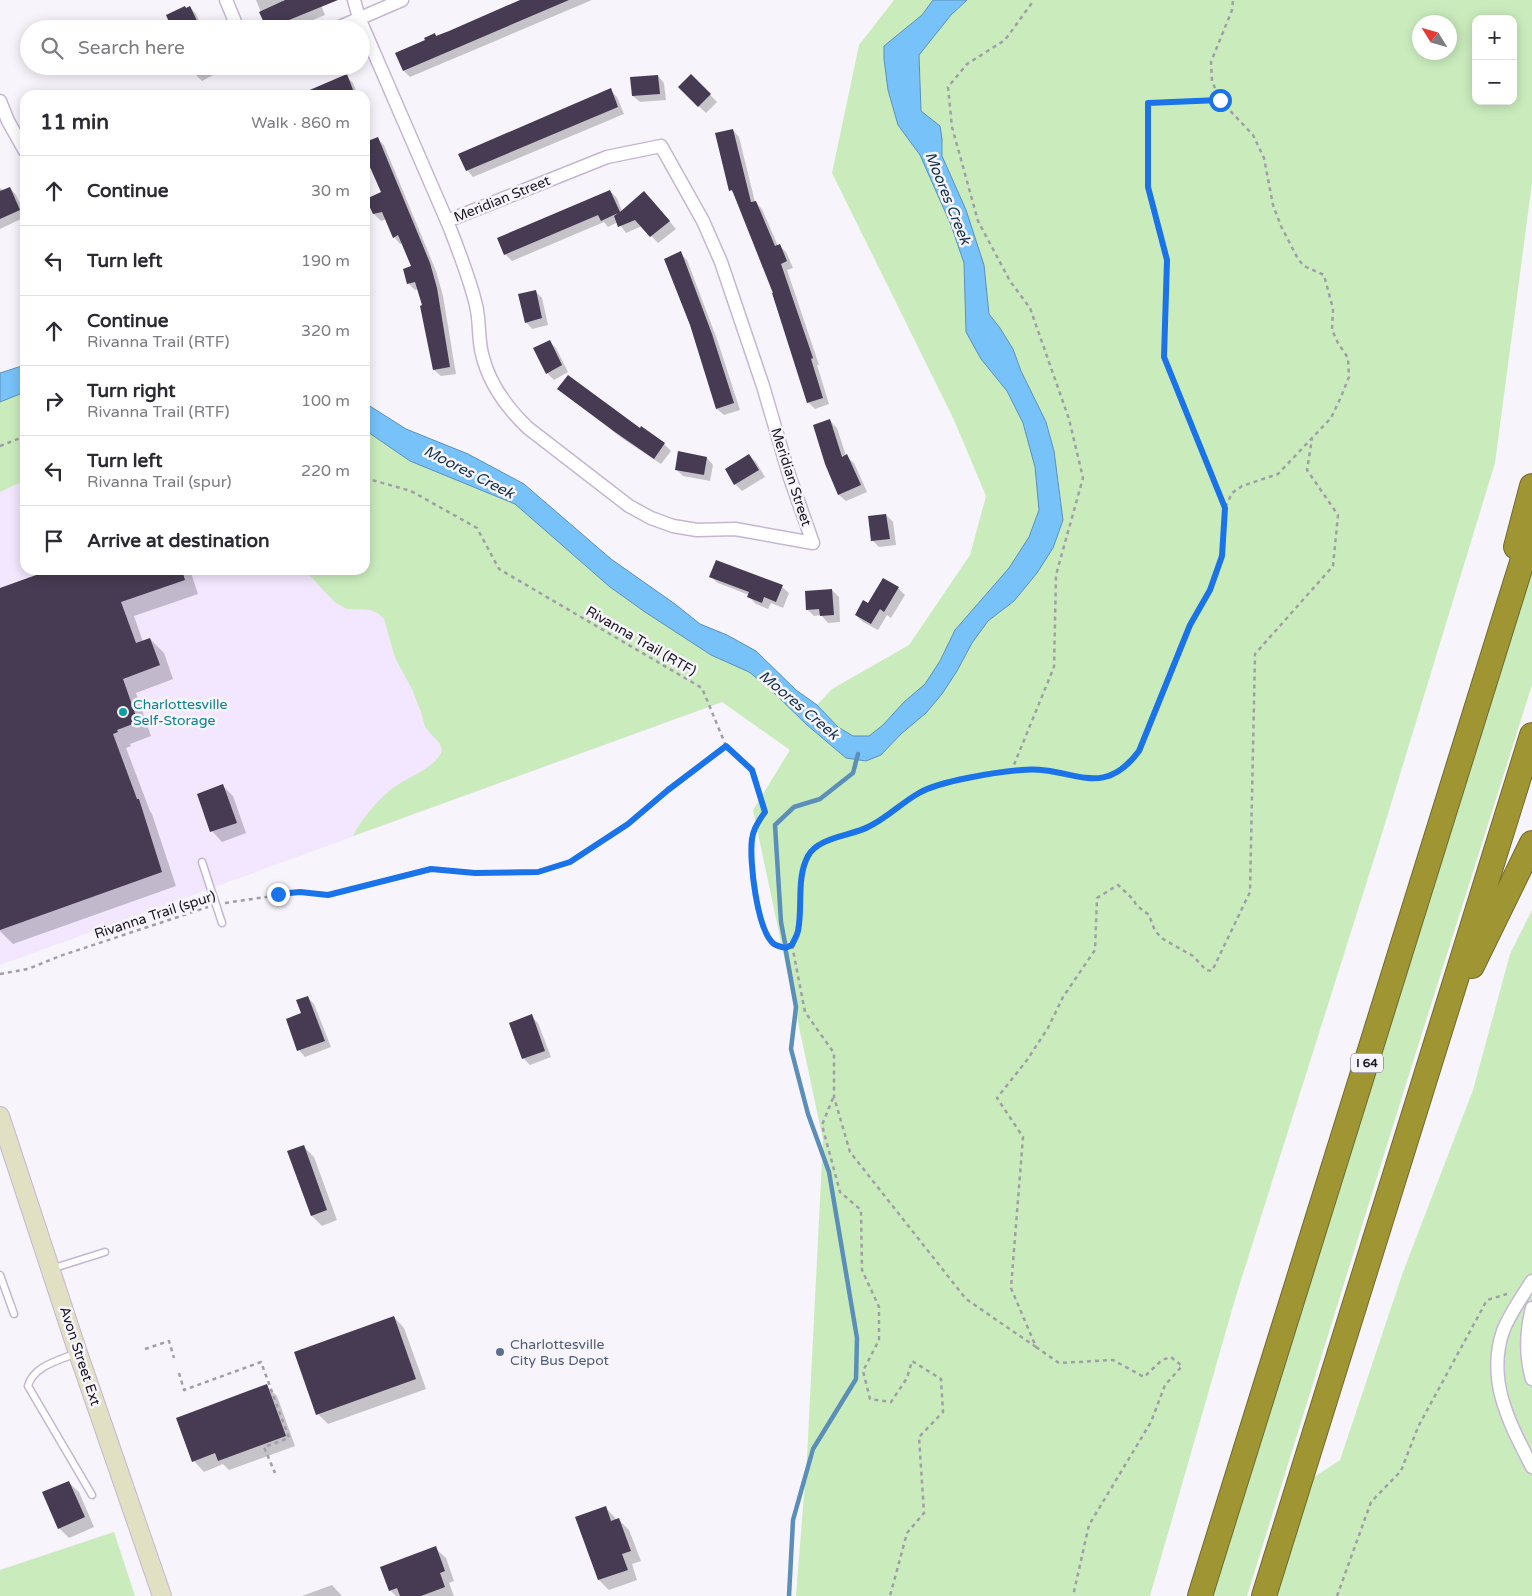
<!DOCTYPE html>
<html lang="en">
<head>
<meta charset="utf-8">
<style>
	body { margin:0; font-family:"Varela Round",sans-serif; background:#f2f2f3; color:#2b2b33 }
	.controls { position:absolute; right:15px; top:15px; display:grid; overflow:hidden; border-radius:10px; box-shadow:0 2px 12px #0003 }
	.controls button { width:45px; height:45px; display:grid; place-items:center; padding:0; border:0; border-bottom:1px solid #e1e1e2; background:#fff; color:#2b2b33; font:25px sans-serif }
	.compass { position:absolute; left:1412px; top:15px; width:45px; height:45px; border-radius:50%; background:#fff; box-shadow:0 2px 12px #0003; rotate:307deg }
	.stop { position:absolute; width:15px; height:15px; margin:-11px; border:4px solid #1a73e8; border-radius:50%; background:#fff }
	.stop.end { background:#1a73e8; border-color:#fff; box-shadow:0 1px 5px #0008 }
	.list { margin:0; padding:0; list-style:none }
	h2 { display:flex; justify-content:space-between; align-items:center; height:65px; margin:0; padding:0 20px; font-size:21px }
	h2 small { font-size:16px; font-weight:400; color:#7c7c81 }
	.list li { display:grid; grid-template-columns:32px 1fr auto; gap:15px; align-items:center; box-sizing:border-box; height:70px; padding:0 20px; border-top:1px solid #e1e1e2 }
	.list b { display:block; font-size:19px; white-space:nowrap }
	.list p { margin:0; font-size:16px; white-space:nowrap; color:#7c7c81 }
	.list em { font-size:16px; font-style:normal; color:#7c7c81 }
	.icon { flex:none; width:28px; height:28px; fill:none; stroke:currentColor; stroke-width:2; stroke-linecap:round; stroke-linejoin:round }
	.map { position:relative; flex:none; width:1532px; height:1596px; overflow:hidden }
	.search { position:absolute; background:#fff; box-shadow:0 2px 12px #0003; left:20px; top:20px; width:350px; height:55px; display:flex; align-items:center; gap:12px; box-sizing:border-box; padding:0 18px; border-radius:28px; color:#7c7c81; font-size:19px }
	.panel { position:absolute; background:#fff; box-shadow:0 2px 12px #0003; left:20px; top:90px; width:350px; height:485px; border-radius:15px }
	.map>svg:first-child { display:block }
</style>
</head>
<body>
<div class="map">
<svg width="1532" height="1596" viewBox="0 0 1532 1596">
	<rect width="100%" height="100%" fill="#f7f4fb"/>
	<polygon fill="#f2e7fe" points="25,422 25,570 365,570 723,702 0,965 0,434"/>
	<g fill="#caecbd" fill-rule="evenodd">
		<polygon points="894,0 933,0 922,15 884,46 884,59 888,90 898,125 920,155 951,225 964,263 966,332 981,359 1007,391 1023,423 1035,467 1039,510 1029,537 1009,568 955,630 940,661 925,684 904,702 883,725 869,736 853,736 838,727 817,705 832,689 909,645 970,555 986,496 954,420 832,173 859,45"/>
		<path d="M967,0H1532V183L1495,463L1380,840L1236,1296L1150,1596H796L807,1457L823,1140L753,810L790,750L722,702L353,836C361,820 378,799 393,788C409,776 434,769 442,751L440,744L425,727L421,712L412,689L395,658L384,619L379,614L371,610L347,609L336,603L323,590L305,570H365V430L410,461L515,504L610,587L645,612L711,655L749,672L768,687L807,725L846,758L881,756L901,734L926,713L942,694L957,671L972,643L988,621L1014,601L1037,573L1053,548L1063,520L1054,451L1046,422L1021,371L1013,349L1000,328L989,314L984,265L966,210L942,156V139L921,111L918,55L951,15ZM1476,19H1513V101H1476ZM1420,22H1450V52H1420Z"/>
		<polygon points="25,392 25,480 0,492 0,402"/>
		<polygon points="1532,556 1532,685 1406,1084 1247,1596 1207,1596"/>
		<polygon points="1532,910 1532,1596 1264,1596 1296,1489 1340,1460 1403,1272 1473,1090 1510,954"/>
		<polygon points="114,1532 135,1596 0,1596 0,1570"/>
	</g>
	<g fill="#77c2f9" stroke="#5c8fb8">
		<polygon points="933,0 967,0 951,15 919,55 921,111 940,126 942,139 942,156 966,210 984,265 989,314 1000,328 1013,349 1021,371 1046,422 1054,451 1063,520 1053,548 1037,573 1014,601 988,621 972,643 957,671 942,694 926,713 901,734 881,755 866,761 846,758 807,725 768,687 749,672 711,655 645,612 610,587 515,504 410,461 365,430 365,403 406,429 468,454 524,484 611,559 675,604 700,624 727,635 756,651 796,690 817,705 838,727 853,736 869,736 883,725 904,702 925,684 940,661 955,630 1009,568 1029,537 1039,510 1035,467 1023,423 1007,391 981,359 966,332 964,263 951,225 920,155 898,125 888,90 884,59 884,46 922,15"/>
		<polygon points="25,365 25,392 0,402 0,373"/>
	</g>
	<g fill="#0003">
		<polygon points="256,0 283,0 284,3 292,0 319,0 325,15 291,29 268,29"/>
		<polygon points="524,0 592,0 410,77 404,71 427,41 435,35 437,37"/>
		<polygon points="190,7 196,14 203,29 174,29 186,9"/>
		<polygon points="191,66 221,66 222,69 218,71 219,72 202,81 195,74"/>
		<polygon points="691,75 717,102 706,113 679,87"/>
		<polygon points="346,76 353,83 358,95 299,95"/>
		<polygon points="658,76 664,83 666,100 640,102 633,96"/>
		<polygon points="610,90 617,97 624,114 473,177 467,170"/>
		<polygon points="733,130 739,137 755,202 762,209 778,246 780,246 786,252 793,268 787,270 819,365 817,365 829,404 815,409 808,402 773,294 735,195 731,190"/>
		<polygon points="378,139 384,145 436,271 443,296 456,374 441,376 434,370 424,306 419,289 415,290 408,283 412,267 402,243 400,244 394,237 386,219 381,221 374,214 382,193 365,153 365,144"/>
		<polygon points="0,188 4,191 10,188 16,195 25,214 25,217 0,229"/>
		<polygon points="610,191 617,198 622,211 651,199 676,229 658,243 642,226 626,233 618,222 608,227 604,222 512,261 505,254"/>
		<polygon points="680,253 687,260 718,342 740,410 724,415 717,409 691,325"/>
		<polygon points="535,291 542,298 548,325 532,329 526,322"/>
		<polygon points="549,341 556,348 568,372 554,380 547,373"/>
		<polygon points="558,389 640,430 664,444 671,451 661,464 623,439"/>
		<polygon points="830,421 837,428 846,456 854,463 867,492 846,501 839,495 826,464"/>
		<polygon points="749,455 756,462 765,477 742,491 735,484"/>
		<polygon points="707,458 713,465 710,481 683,476 676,469"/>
		<polygon points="886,515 893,522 896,545 879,547 872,540"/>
		<polygon points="717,562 782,587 789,593 783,608 771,603 768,609 756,604 749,597 749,595 718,583 711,577"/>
		<polygon points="53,570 190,570 198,594 134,616 143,642 150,639 164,653 173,679 136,693 151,736 130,744 131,746 126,748 150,811 152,814 176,886 13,944 0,931 0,590"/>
		<polygon points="898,588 905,595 891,618 887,615 878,630 863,622 856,615 869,604"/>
		<polygon points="832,590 839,597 840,622 828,623 821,615 814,616 807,609"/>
		<polygon points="223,786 233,796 246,833 222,842 212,831"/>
		<polygon points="308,998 314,1004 331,1047 305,1057 299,1050"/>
		<polygon points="531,1016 538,1023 551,1057 530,1065 523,1058"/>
		<polygon points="303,1146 314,1157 337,1220 322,1226 312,1216"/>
		<polygon points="394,1317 404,1328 426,1389 328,1424 318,1414"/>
		<polygon points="266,1386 277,1396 295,1446 229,1470 223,1464 204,1472 194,1461"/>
		<polygon points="68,1482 79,1492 94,1527 69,1538 59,1528"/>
		<polygon points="606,1508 617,1520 619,1520 629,1530 641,1561 632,1564 637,1580 609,1590 599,1580"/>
		<polygon points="435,1548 446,1558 454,1581 449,1583 454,1596 396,1596 390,1590"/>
		<polygon points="332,1585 342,1596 302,1596"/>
	</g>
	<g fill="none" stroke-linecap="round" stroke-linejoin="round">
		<g stroke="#5c8fb8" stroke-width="4.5">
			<polyline points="785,943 781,922 775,825 794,807 820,799 853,773 858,754"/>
			<polyline points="786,952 796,1007 791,1049 808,1114 829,1172 857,1338 856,1379 813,1449 793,1520 789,1596"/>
		</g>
	</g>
	<g fill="#473a53">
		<polygon points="285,0 338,0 267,29 259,12"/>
		<polygon points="520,0 569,0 403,71 395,53 425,40 424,38 435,33 436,36 449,31"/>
		<polygon points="185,6 186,8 190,6 198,23 194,25 196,29 172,29 166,15"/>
		<polygon points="347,74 355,95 298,95"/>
		<polygon points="691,74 711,94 698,107 678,87"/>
		<polygon points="658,75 660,94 632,96 630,77"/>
		<polygon points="611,88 618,107 466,171 458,154"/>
		<polygon points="733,129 751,202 756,201 775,246 780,244 787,261 781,264 813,358 811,359 823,398 807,403 772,293 773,293 732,190 729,191 715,133"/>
		<polygon points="378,137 430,263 437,288 450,367 433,370 420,306 422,305 415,282 407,284 403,269 411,266 398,235 393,238 382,212 373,214 366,199 381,192 365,156 365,142"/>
		<polygon points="10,187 20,210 0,219 0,191"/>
		<polygon points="610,190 620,212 644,191 670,221 650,237 635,220 618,227 614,216 618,213 601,221 598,215 504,255 497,238"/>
		<polygon points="681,251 712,334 734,403 716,409 690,325 664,259"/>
		<polygon points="536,290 542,318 525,323 518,294"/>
		<polygon points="550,340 562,365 546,374 533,348"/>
		<polygon points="568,375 640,428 641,426 665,443 654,459 615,432 557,389"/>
		<polygon points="830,419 842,457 847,454 861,485 838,495 825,464 813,425"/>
		<polygon points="678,451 707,457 704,475 675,470"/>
		<polygon points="749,454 759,470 734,485 725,469"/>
		<polygon points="886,514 890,539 871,541 868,516"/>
		<polygon points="716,560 783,585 776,602 764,597 762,603 747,597 749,592 709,577"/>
		<polygon points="50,570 182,570 185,580 121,602 136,643 150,638 160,665 123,679 138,722 117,730 118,732 113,734 137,799 139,799 162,872 0,930 0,588"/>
		<polygon points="883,578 899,587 884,612 880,609 871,624 855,615 863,600 868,603"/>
		<polygon points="832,589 834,615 820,616 819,609 806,610 805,591"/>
		<polygon points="223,784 237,823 210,832 197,794"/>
		<polygon points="308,996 325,1041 297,1051 286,1019 301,1013 296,1000"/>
		<polygon points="532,1014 545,1051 522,1059 509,1023"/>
		<polygon points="304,1145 327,1210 311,1216 287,1151"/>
		<polygon points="394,1316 416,1379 316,1415 294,1352"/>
		<polygon points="267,1384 286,1436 218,1461 215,1453 192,1462 176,1418"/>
		<polygon points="69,1481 85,1517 58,1529 42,1492"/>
		<polygon points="606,1506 611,1521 619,1518 631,1551 622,1554 628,1570 598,1580 575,1517"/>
		<polygon points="436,1546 445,1571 440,1573 445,1587 421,1596 400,1596 397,1588 389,1591 380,1567"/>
	</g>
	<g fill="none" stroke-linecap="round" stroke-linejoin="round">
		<defs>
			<g id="lane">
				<polyline points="202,862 222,923"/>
				<polyline points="51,1269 105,1252"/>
				<polyline points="0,1275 14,1314"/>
				<path d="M77,1353C60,1360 33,1366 28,1386L92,1495"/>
			</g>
			<g id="street">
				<polyline points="226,0 238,29"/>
				<polyline points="354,0 359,18 447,221"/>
				<polyline points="335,29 402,0"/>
				<polyline points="0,101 8,121 25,151"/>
				<path d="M661,146L703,221L721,262L763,386L790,478L813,543L735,529L697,530L673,526L651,518L629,506L528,428C506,407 489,384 482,354C478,339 480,321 476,305C469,276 458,249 447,221L607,157Z"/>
				<path d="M1532,1281C1522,1297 1510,1313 1503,1331C1486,1381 1510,1424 1532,1467"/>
				<path d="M1532,1308C1526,1332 1525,1355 1532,1379"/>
			</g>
			<polyline id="secondary" points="0,1116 78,1353 162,1596"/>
			<g id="highway">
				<polyline points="1516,547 1532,486"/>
				<polyline points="1472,966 1532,843"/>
				<polyline points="1200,1596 1532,530"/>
				<polyline points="1264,1596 1532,735"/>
			</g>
		</defs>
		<use href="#lane" stroke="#c5b6d4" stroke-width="9"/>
		<use href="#street" stroke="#c5b6d4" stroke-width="15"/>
		<use href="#secondary" stroke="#c5b6d4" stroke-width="20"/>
		<use href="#highway" stroke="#716a2d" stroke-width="26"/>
		<g stroke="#a29ea7" stroke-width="2.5" stroke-dasharray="4 4" stroke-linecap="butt">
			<polyline points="1220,100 1148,103 1148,187 1167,260 1164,357 1225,508"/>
			<polyline points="0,446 25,436"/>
			<path d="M365,478L411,491L477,528L499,569L702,688L726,746L752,770L765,812C759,820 753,829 751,839C749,860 757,931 774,944C777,946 782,947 785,948L792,945L798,932L803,870L809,854L826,841L868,827L920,792L953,781L1023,770H1052L1093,780L1111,777L1129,765L1139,751L1190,625L1210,590L1221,556L1225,508L1232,493L1242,486L1278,474L1331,418L1340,399L1349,377L1348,358L1338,343L1332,330L1333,309L1324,275L1304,266L1298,259L1281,226L1273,205L1264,158L1253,135L1220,100L1212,81L1211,62L1232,10L1233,0"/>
			<polyline points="1011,772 1054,667 1056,575 1083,478 1069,419 1030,308 1010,281 978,221 952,127 948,87 967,64 1005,40 1034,0"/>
			<polyline points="225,903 300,892 328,895 431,869 475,873 538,872 570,862 628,824 668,790 725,747"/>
			<polyline points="792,945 805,1012 834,1053 834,1097 850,1152 966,1299 1036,1347 1011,1288 1023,1137 997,1098 1027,1060 1048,1028 1063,997 1095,950 1097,898 1118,885 1134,900 1136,905 1149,915 1155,931 1163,939 1193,956 1206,970 1212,971 1250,892 1255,654 1333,566 1338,515 1307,470 1312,439"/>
			<polyline points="0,974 28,969 60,956 208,907"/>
			<polyline points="833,1098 822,1125 840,1192 861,1210 862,1270 879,1307 879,1340 863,1371 870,1399 891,1402 907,1378 912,1361 941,1379 943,1412 919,1437 924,1513 907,1533 890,1596"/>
			<polyline points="1036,1347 1059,1363 1113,1360 1144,1377 1162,1360 1171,1357 1182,1366 1165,1385 1151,1422 1089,1525 1073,1596"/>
			<polyline points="145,1349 169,1341 174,1358"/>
			<polyline points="179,1373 184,1390 261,1362 289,1438 264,1447 275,1473"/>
			<polyline points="1337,1596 1371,1502 1401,1471 1418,1427 1487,1300 1507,1294"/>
		</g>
		<use href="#lane" stroke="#fff" stroke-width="6"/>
		<use href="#street" stroke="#fff" stroke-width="12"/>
		<use href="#secondary" stroke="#e2e0c2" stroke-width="18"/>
		<use href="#highway" stroke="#9f9633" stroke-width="24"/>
	</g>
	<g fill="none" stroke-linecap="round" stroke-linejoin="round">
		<path stroke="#1a73e8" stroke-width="6" d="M278,894L300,892L328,895L431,869L475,873L538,872L570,862L628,824L668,790L726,746L752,770L765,812C759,820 753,829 752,839C749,860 757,931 774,944C777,946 782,947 785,948L792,945C794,940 797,936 798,931C803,907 796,878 808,856C818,837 851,836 868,827C886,819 901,803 919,793C939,781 997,772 1022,770C1072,765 1101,802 1139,751L1190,625L1210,590L1222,556L1225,508L1164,357L1167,260L1148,187V103L1220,100"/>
	</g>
	<circle fill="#0f9aa8" stroke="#f7f4fb" stroke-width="2" cx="123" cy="712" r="5"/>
	<circle fill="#5c6f8a" stroke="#f7f4fb" stroke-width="2" cx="500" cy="1352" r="5"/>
	<g text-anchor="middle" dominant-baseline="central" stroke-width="5" stroke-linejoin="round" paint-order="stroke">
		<rect fill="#f7f4fb" stroke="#5e5963" stroke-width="1" x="1351" y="1053.5" width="32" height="19" rx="4"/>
		<g font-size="12" font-weight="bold" fill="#1c1722">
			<text x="1367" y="1063">I 64</text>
		</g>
		<g font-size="14" fill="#1c1722" stroke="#f7f4fb">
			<text transform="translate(502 199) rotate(-22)">Meridian Street</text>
			<text transform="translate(791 477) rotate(72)">Meridian Street</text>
			<text transform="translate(641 641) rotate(30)">Rivanna Trail (RTF)</text>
			<text transform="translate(155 915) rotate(-18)">Rivanna Trail (spur)</text>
			<text transform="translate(80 1356) rotate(72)">Avon Street Ext</text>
		</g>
		<g font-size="14" fill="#0d838f" stroke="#f7f4fb" text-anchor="start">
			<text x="133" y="704">Charlottesville<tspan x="133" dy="16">Self-Storage</tspan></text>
		</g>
		<g font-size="14" fill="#4e5e75" stroke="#f7f4fb" text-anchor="start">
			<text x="510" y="1344">Charlottesville<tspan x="510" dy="16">City Bus Depot</tspan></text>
		</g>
		<g font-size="15" font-style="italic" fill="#133349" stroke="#f7f4fb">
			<text transform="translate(948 198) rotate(68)">Moores Creek</text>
			<text transform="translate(469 472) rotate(27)">Moores Creek</text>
			<text transform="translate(799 705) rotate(40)">Moores Creek</text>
		</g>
	</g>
</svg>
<div class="controls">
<button>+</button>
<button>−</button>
</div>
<svg class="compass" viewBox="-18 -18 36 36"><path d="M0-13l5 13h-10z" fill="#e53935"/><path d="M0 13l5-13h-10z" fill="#7c7c81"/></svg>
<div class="stop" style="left:1220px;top:100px"></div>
<div class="stop end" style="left:278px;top:894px"></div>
<div class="search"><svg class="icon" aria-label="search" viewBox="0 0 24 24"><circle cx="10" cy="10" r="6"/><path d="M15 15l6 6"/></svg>Search here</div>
<section class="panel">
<h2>11 min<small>Walk · 860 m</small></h2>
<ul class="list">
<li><svg class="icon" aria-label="ahead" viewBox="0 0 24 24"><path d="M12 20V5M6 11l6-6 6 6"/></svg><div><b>Continue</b></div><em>30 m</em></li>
<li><svg class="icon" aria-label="left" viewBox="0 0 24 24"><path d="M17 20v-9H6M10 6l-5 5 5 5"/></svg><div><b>Turn left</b></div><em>190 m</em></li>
<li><svg class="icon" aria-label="ahead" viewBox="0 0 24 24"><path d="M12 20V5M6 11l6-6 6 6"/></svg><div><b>Continue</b><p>Rivanna Trail (RTF)</p></div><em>320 m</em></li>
<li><svg class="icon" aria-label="right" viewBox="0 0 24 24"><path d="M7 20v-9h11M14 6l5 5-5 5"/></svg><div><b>Turn right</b><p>Rivanna Trail (RTF)</p></div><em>100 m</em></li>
<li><svg class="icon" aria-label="left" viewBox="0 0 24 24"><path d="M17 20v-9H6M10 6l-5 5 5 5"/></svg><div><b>Turn left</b><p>Rivanna Trail (spur)</p></div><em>220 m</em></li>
<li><svg class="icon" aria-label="arrive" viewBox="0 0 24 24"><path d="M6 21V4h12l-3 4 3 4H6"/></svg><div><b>Arrive at destination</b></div></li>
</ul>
</section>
</div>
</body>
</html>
